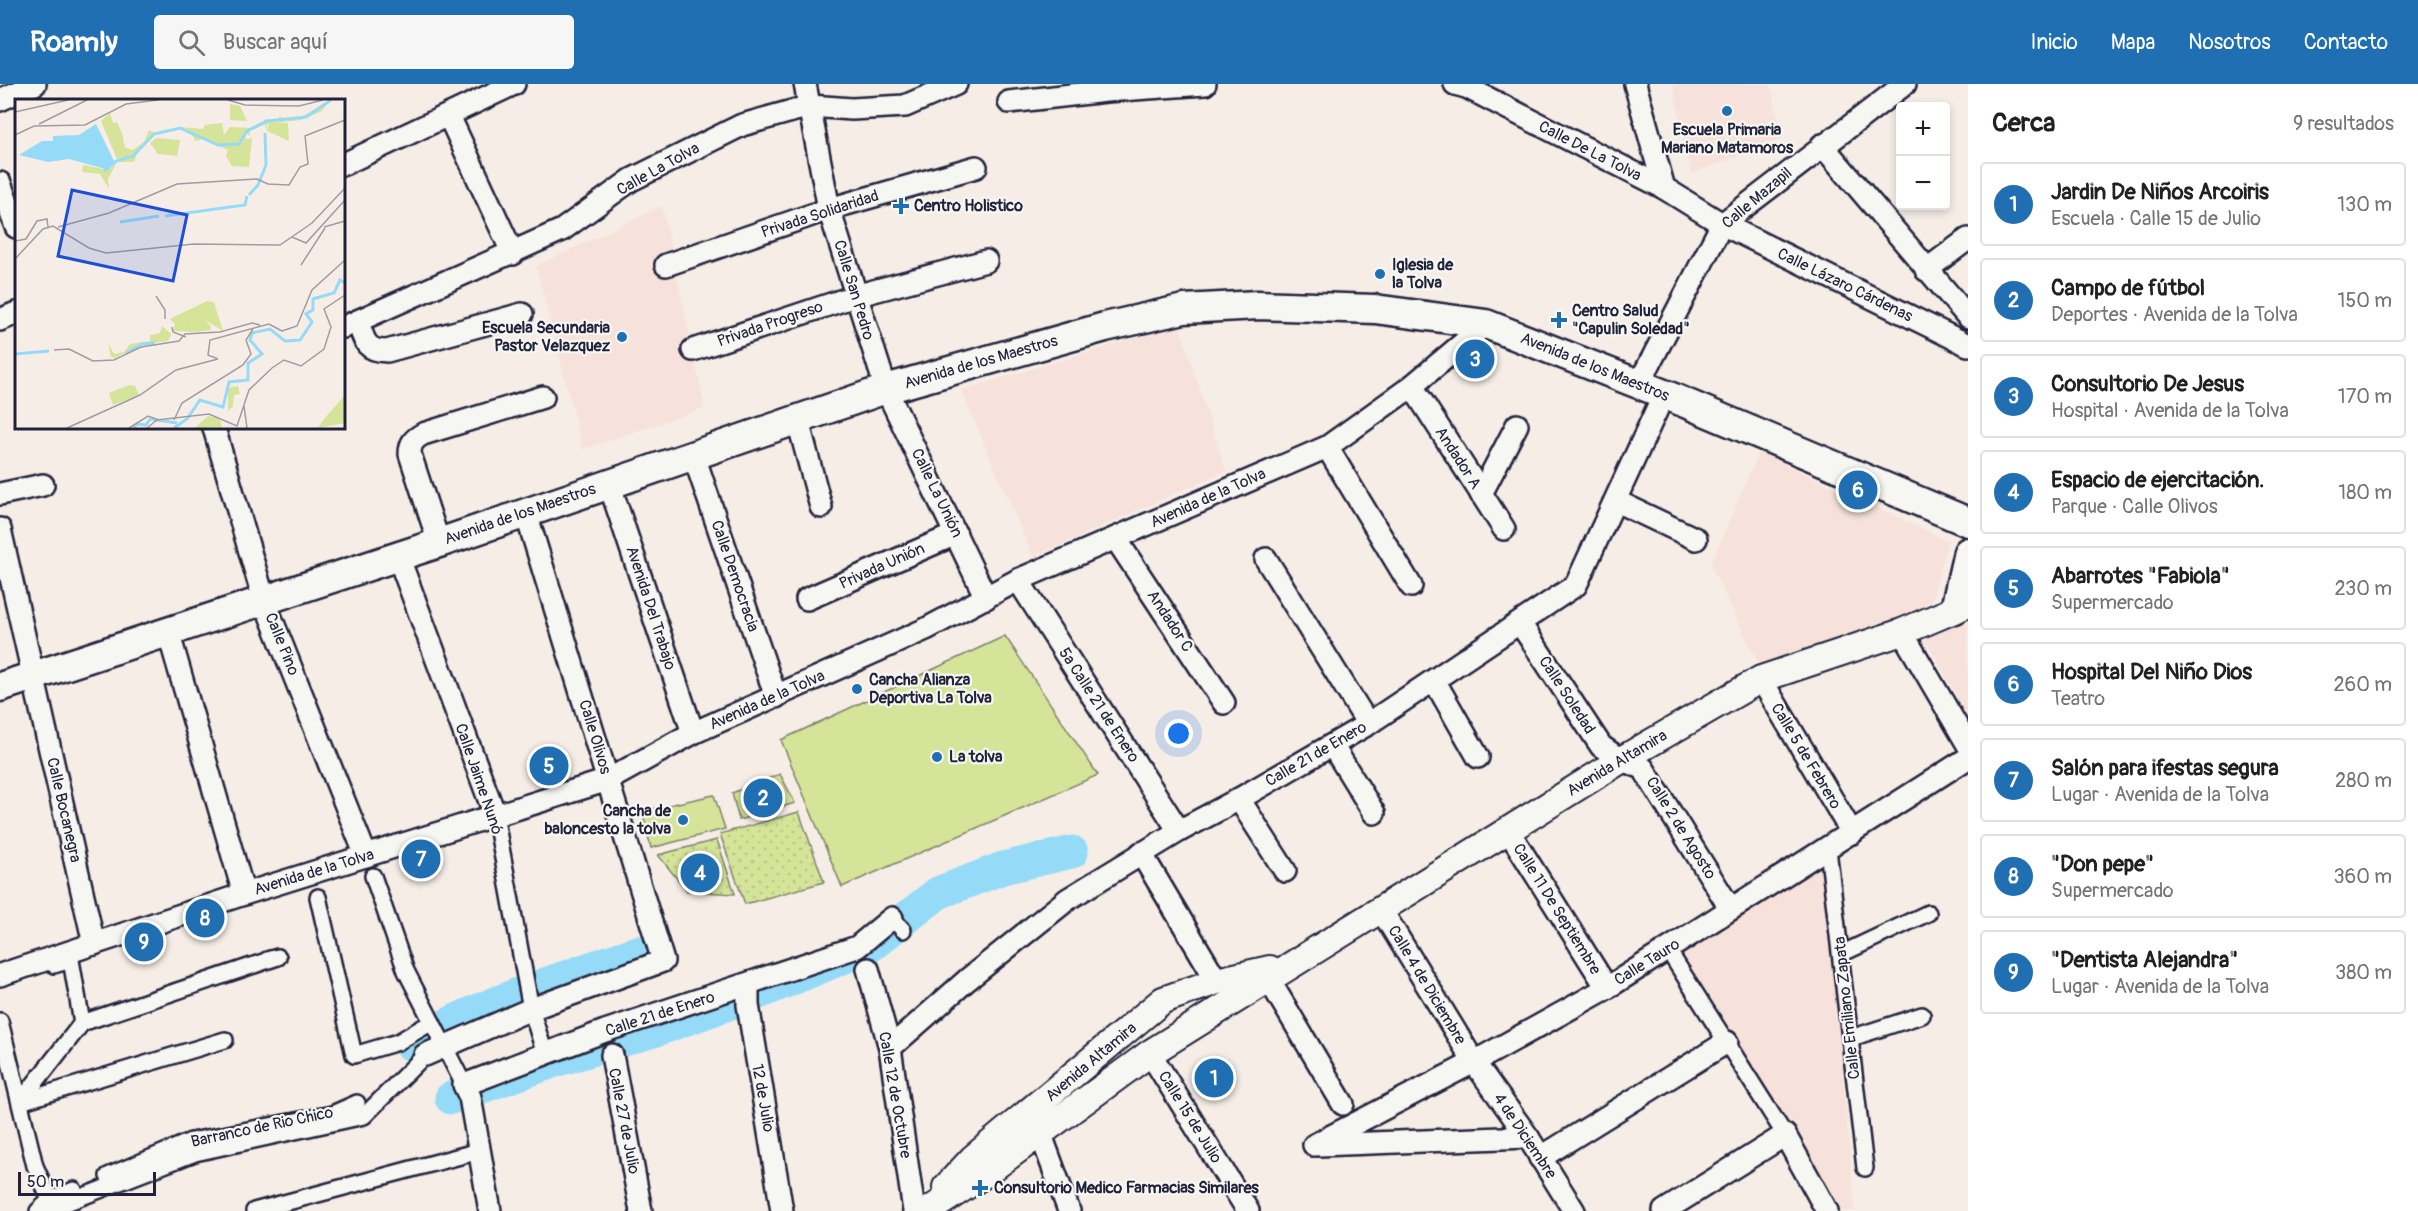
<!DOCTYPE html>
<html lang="es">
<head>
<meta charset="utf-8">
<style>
	body { margin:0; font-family:Pangolin,sans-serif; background:#f6f6f6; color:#202124 }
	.controls { position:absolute; right:18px; top:18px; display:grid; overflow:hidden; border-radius:6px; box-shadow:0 3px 9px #0003 }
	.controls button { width:54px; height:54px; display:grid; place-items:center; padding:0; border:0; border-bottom:2px solid #e0e0e0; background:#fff; color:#202124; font:30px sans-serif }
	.scale { position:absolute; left:18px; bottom:15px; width:138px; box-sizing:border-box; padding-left:6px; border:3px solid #22223b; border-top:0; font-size:16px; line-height:21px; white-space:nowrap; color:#22223b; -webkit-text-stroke:4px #f6f6f2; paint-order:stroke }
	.you { position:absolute; left:1179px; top:650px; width:21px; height:21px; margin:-15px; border:4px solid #fff; border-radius:50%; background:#1a73e8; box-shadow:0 0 0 9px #1a73e833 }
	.badge { display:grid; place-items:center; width:39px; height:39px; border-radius:50%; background:#1f6fb2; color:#fff; font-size:20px; font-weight:700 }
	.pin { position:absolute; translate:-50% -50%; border:3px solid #fff; box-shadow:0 2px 6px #0006 }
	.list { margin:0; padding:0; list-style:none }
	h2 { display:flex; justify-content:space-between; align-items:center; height:78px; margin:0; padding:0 24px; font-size:26px }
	h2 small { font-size:20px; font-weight:400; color:#757577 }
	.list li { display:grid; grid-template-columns:39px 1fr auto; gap:18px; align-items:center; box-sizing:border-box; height:84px; margin:0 12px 12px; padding:0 12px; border:2px solid #e0e0e0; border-radius:6px }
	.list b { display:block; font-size:22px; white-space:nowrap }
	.list p { margin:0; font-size:20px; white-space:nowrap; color:#757577 }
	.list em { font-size:20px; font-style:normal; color:#757577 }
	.icon { flex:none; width:33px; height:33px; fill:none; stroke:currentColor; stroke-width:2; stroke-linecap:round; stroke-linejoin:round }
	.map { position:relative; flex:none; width:1968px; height:1127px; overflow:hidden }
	header { display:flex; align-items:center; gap:36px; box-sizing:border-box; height:84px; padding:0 30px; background:#1f6fb2; color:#fff }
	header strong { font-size:28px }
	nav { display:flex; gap:33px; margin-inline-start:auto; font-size:21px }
	.search { width:420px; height:54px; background:#f6f6f6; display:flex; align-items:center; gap:15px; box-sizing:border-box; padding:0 21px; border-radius:6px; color:#757577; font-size:22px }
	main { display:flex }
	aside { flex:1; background:#fff }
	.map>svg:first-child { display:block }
</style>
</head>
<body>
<header>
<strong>Roamly</strong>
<div class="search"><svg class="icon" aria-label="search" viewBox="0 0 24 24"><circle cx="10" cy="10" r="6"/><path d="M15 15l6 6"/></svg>Buscar aquí</div>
<nav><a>Inicio</a><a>Mapa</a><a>Nosotros</a><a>Contacto</a></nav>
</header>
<main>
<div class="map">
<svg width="1968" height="1127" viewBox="0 0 1968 1127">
	<defs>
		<pattern id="park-dots" width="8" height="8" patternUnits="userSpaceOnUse" patternTransform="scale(1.5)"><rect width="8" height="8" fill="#d5e498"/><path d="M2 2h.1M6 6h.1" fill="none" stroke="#b7c384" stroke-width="1.8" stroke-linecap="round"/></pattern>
	</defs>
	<rect width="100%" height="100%" fill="#f6ede7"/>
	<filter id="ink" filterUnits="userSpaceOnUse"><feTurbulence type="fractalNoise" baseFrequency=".0167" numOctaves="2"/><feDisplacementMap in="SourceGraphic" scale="12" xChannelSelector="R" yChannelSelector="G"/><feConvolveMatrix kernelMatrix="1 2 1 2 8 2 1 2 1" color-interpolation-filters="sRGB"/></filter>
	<g filter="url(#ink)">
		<g fill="#f6e2da">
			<polygon points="1673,0 1770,0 1783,55 1691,90"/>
			<polygon points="662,122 705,324 583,365 536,182"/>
			<polygon points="1179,241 1226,387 1033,473 961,306"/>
			<polygon points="1759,368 1948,457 1932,516 1896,540 1759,580 1710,481"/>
			<polygon points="1968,535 1968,634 1923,551"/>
			<polygon points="1824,774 1855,1127 1840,1127 1678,867"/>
		</g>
		<g fill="#d5e498" stroke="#7c836a" stroke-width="1.5">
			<polygon points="1005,552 1098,691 842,803 781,656"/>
			<polygon points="780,690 795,719 739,736 732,709"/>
			<polygon points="714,711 725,745 651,764 642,727"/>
		</g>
		<g fill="url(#park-dots)" stroke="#7c836a" stroke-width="1.5">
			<polygon points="799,728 824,798 745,820 720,750"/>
			<polygon points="717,756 735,810 687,807 658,771"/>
		</g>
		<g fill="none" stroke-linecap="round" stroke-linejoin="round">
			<g stroke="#95dbf7" stroke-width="33">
				<path d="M410,960C481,919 560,895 637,868"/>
				<polyline points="451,1014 558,976 657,946 761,908 869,863 938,809 1003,784 1072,768"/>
			</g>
			<defs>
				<g id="pedestrian">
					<polyline points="495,731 531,925 545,970"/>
					<polyline points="1828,765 1865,1084"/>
					<polyline points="373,792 406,887 464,1001"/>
					<polyline points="318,813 354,971 398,958 432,938"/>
					<polyline points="892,834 903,846"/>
					<polyline points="1668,866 1785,1051"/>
					<polyline points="1841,870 1928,829"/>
					<polyline points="0,937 35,1082 50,1116"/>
					<polyline points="82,939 278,873 267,876"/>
					<polyline points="1851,954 1922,931"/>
					<polyline points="20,1018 225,956"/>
					<polyline points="20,1018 82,939 71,876 54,881"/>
					<polyline points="108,1092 191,1057 332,1030 357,1019"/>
					<polyline points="38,1127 50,1116 74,1106"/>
					<polyline points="55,1127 66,1119 195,1069 364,1032 425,971"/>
					<polyline points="254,1127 479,1067"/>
				</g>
				<g id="minor">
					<polyline points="805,0 829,125 886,305 986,514"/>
					<polyline points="1455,0 1466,3 1664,104 1722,140 1968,261"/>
					<polyline points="1635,0 1664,104"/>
					<polyline points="0,16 35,0"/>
					<polyline points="1009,18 1106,7 1205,0"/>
					<polyline points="449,32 513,170"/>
					<polyline points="1822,61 1968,233"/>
					<polyline points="344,80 514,0"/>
					<polyline points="0,99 16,143"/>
					<polyline points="666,181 829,125 976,83"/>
					<polyline points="1926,186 1968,155"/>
					<polyline points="0,236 16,229"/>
					<path d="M358,237C364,256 365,267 387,267L522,230"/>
					<polyline points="344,243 562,146 631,96 742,41 810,22 852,25 905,22 956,0"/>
					<polyline points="693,266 855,212 986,177"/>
					<polyline points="1639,300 1722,140 1905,0"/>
					<polyline points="1412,302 1504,445"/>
					<polyline points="798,337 821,423"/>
					<polyline points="214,344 264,516 366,772"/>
					<polyline points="1327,363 1411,502"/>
					<polyline points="694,372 776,613"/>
					<polyline points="609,399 693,649"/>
					<polyline points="0,410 43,401"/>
					<polyline points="1481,410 1517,341"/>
					<polyline points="1616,417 1696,455"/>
					<polyline points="0,445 94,860"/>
					<polyline points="1116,455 1224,619"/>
					<path d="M439,459L410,370C410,359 414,355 423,350L543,313"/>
					<polyline points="398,472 495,731"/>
					<polyline points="1266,475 1368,640"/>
					<polyline points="1018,496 1179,747"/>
					<polyline points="807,515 956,450"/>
					<polyline points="1520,539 1601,662 1621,676 1643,684 1730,824"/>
					<polyline points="168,547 244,810"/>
					<polyline points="1902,548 1968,661"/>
					<polyline points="1761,595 1852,749"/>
					<polyline points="1434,596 1478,673"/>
					<polyline points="1332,661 1374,729"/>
					<polyline points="1239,715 1285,787"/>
					<polyline points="1508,746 1607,904"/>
					<polyline points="1141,769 1217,897"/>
					<polyline points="1380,824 1474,978 1528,1053 1574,1127"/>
					<polyline points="868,885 890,964 914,1127"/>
					<polyline points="0,891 244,810 608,696 693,649 926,545 1018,496 1327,363 1412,302 1486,240"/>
					<polyline points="1268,894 1343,1020"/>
					<polyline points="748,901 748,921 782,1127"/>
					<polyline points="890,964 967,896 1068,815 1179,747 1239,715 1368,640 1576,501 1664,310"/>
					<polyline points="1150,969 1248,1127"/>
					<polyline points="425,971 531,925 663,877 526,429"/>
					<polyline points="612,971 641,1127"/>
					<polyline points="1040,1048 1069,1127"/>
					<polyline points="1314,1061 1474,978 1607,904 1968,674"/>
					<polyline points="1319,1061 1528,1053"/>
					<polyline points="1540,1074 1727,958"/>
					<polyline points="490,1127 470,1013 464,1001 605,947 857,863 892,834"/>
					<polyline points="1664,1127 1785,1051 1827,1127"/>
				</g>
				<g id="tertiary">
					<polyline points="946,1103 973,1074 1163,916 1217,897 1270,885"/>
					<polyline points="928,1127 982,1092 1150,969 1621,676 1761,595 1902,548 1968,520"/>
				</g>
				<g id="secondary">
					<polyline points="1955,525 1968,468"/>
					<polyline points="0,603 439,459 886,305 1105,243 1184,225 1258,221 1375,225 1486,240 1664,310 1968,438"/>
				</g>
			</defs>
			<use href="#pedestrian" stroke="#22223b" stroke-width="20"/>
			<use href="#minor" stroke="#22223b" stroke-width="26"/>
			<use href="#tertiary" stroke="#22223b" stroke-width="30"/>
			<use href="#secondary" stroke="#22223b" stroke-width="33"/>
			<use href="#pedestrian" stroke="#f6f6f2" stroke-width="15"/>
			<use href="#minor" stroke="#f6f6f2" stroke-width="21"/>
			<use href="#tertiary" stroke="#f6f6f2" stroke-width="26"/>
			<use href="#secondary" stroke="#f6f6f2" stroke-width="28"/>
		</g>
	</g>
	<g fill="#1f6fb2" stroke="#f6f6f2" stroke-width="2">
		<circle cx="1727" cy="27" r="6"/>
		<path d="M898 113h6v6h6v6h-6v6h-6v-6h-6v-6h6z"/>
		<circle cx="1380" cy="190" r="6"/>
		<path d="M1556 227h6v6h6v6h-6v6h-6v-6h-6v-6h6z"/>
		<circle cx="622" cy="253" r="6"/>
		<circle cx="857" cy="605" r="6"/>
		<circle cx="937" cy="673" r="6"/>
		<circle cx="683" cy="736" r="6"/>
		<path d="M977 1095h6v6h6v6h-6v6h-6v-6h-6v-6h6z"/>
	</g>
	<g text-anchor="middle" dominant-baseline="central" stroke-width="4.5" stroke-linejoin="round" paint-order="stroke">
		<g font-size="16" font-weight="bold" fill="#22223b" stroke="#f6f6f2" text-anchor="start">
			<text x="1727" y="46" text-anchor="middle">Escuela Primaria<tspan x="1727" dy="18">Mariano Matamoros</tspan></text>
			<text x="914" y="122">Centro Holistico</text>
			<text x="1392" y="181">Iglesia de<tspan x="1392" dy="18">la Tolva</tspan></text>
			<text x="1572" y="227">Centro Salud<tspan x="1572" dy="18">"Capulin Soledad"</tspan></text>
			<text x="610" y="244" text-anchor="end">Escuela Secundaria<tspan x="610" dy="18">Pastor Velazquez</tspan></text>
			<text x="869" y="596">Cancha Alianza<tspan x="869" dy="18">Deportiva La Tolva</tspan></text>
			<text x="949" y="673">La tolva</text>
			<text x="671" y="727" text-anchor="end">Cancha de<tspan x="671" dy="18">baloncesto la tolva</tspan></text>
			<text x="994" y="1104">Consultorio Medico Farmacias Similares</text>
		</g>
		<g font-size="16" fill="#22223b" stroke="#f6f6f2">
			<text transform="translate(1590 67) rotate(27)">Calle De La Tolva</text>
			<text transform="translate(658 85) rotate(-29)">Calle La Tolva</text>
			<text transform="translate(1757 114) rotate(-40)">Calle Mazapil</text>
			<text transform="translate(820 130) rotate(-18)">Privada Solidaridad</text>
			<text transform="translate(1845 201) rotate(26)">Calle Lázaro Cárdenas</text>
			<text transform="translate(854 206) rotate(73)">Calle San Pedro</text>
			<text transform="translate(770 240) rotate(-19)">Privada Progreso</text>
			<text transform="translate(981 278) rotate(-16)">Avenida de los Maestros</text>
			<text transform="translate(1595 283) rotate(22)">Avenida de los Maestros</text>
			<text transform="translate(1458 374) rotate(57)">Andador A</text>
			<text transform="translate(937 409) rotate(64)">Calle La Unión</text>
			<text transform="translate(1208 414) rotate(-24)">Avenida de la Tolva</text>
			<text transform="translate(520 430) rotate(-19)">Avenida de los Maestros</text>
			<text transform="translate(882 482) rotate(-24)">Privada Unión</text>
			<text transform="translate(735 492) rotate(71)">Calle Democracia</text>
			<text transform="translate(651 524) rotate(72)">Avenida Del Trabajo</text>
			<text transform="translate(1170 537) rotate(57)">Andador C</text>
			<text transform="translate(282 560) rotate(68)">Calle Pino</text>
			<text transform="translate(1567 611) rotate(57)">Calle Soledad</text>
			<text transform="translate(767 616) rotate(-24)">Avenida de la Tolva</text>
			<text transform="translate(1099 621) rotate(57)">5a Calle 21 de Enero</text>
			<text transform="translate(595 653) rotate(73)">Calle Olivos</text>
			<text transform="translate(1316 670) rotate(-30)">Calle 21 de Enero</text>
			<text transform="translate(1806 672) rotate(59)">Calle 5 de Febrero</text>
			<text transform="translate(1617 679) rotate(-31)">Avenida Altamira</text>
			<text transform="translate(479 695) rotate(71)">Calle Jaime Nunó</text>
			<text transform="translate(64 726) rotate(77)">Calle Bocanegra</text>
			<text transform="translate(1681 744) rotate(58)">Calle 2 de Agosto</text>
			<text transform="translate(314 788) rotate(-17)">Avenida de la Tolva</text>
			<text transform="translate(1557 825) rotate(58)">Calle 11 De Septiembre</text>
			<text transform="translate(1647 878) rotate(-32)">Calle Tauro</text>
			<text transform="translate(1427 901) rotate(59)">Calle 4 de Diciembre</text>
			<text transform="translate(1847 924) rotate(-96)">Calle Emiliano Zapata</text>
			<text transform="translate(660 930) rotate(-18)">Calle 21 de Enero</text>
			<text transform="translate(1091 978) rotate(-40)">Avenida Altamira</text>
			<text transform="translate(895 1011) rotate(80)">Calle 12 de Octubre</text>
			<text transform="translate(763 1014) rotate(80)">12 de Julio</text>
			<text transform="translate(1190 1033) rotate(58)">Calle 15 de Julio</text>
			<text transform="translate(624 1037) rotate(79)">Calle 27 de Julio</text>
			<text transform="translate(262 1043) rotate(-12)">Barranco de Rio Chico</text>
			<text transform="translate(1525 1052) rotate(56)">4 de Diciembre</text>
		</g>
	</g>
	<g transform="translate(15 15)">
		<rect width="330" height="330" fill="#f6ede7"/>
		<path d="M315,1L307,12L286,21L252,25L251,32L250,25L235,32V37L231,34L229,47L213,51L188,40L180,42L178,37L166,30L139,36L124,50L119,63H102L93,80L94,90L85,75L67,73L68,66L94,71L107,57L109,48L117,51L129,43L134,31L140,34L164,28L188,30L190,26L207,24L209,36L215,28L239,29L251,20L262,23L265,16L268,22L283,20ZM215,5L225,7L232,22L215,21ZM141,39L165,41L162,57L143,55L135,44ZM147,227L156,235L153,242L127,245L100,259L96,258L93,244L99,255L109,253L115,245L135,242V236L145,234ZM114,286L120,287L124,296L98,306L94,294ZM223,287L225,295L219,296L218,307L213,312V289ZM193,317L205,319L207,329H180Z" fill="#d5e498"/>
		<path d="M95,14L98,24L102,23L107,34L110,49L117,53L102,60L86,22ZM192,202L199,203L208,232L190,221L176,222L181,233L158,232L160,225L155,220ZM330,296V324L303,329L308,321Z" fill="#d5e498"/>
		<path d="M254,24H273L274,42L252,32ZM237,39L234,68L217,67L211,57L213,51L228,47L230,40ZM182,213L195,226L196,231L181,233L176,222L163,225L162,221Z" fill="#d5e498"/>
		<path d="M81,25L99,62L94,71L54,60L33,63L4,56L27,42H38V37L64,36Z" fill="#95dbf7"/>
		<path fill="none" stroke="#95dbf7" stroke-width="3" d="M89,72L101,62L118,57L139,35L165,29L203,46L224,45L232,32L252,22L291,18L316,1M234,96L243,86L251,66L250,34M150,117L230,106L232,97M105,123L144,117M111,254L127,245L140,244M0,255L34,252M119,329L122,325L131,326L135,320L162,324M159,329L172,320L185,301L208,308L214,283L233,281V264L247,255L235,241L237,234L255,230L270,242L285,241L297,223L291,215L298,211V200L319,194L325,181L330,184"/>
		<path fill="none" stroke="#a19ca2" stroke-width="1.5" d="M213,1L230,6L284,7L308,1M0,13L53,1M24,25L72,1M0,36L19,27L70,26L111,5L143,1M43,128L94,114L162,85L242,80L253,85L274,86L285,68L293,65L290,37L330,21M309,128L330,122M277,138L291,144L330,101M0,142L11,140L22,122L32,120L33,128M0,160L28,130L38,127L74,149L91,154L179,145L265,146L297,124L330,89M286,166L310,129M141,197L150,211V220M157,228L158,233L171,238M267,232L282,227L297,191L330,161M39,251L54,250L78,262L99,261L126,248L164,242L170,235L205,233L237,224L245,226M203,260L193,256L195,241L254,225L267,232M229,307L232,329M159,321L167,304L228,266L236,255L231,241L238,230M52,329L125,296L161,271L203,260M114,329L133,317L144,321M132,329L142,321L194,315L222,327L234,291L257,269L269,261L286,267L309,250L316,228L309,210L330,196"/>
		<path fill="#1d4ed8" fill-opacity="0.15" stroke="#1d4ed8" stroke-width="3" d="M57,91L172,116L158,182L43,157Z"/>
		<rect width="330" height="330" fill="none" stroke="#22223b" stroke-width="3"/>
	</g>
</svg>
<div class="controls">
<button>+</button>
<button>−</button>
</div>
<div class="scale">50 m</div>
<div class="you"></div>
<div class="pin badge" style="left:1214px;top:994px">1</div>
<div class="pin badge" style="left:763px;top:714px">2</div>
<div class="pin badge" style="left:1475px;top:275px">3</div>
<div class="pin badge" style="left:700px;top:789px">4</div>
<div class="pin badge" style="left:549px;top:682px">5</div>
<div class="pin badge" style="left:1858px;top:406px">6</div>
<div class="pin badge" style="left:421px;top:775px">7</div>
<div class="pin badge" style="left:205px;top:834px">8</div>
<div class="pin badge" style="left:144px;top:858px">9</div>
</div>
<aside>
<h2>Cerca<small>9 resultados</small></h2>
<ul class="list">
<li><span class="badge">1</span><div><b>Jardin De Niños Arcoiris</b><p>Escuela · Calle 15 de Julio</p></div><em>130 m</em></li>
<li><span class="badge">2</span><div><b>Campo de fútbol</b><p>Deportes · Avenida de la Tolva</p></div><em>150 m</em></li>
<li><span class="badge">3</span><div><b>Consultorio De Jesus</b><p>Hospital · Avenida de la Tolva</p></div><em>170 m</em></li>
<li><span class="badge">4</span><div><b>Espacio de ejercitación.</b><p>Parque · Calle Olivos</p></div><em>180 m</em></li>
<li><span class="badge">5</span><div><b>Abarrotes &quot;Fabiola&quot;</b><p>Supermercado</p></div><em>230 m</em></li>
<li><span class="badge">6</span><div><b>Hospital Del Niño Dios</b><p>Teatro</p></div><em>260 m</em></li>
<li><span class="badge">7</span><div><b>Salón para ifestas segura</b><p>Lugar · Avenida de la Tolva</p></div><em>280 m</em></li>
<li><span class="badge">8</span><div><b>&quot;Don pepe&quot;</b><p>Supermercado</p></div><em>360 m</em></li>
<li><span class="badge">9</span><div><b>&quot;Dentista Alejandra&quot;</b><p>Lugar · Avenida de la Tolva</p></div><em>380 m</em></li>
</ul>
</aside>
</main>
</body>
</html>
